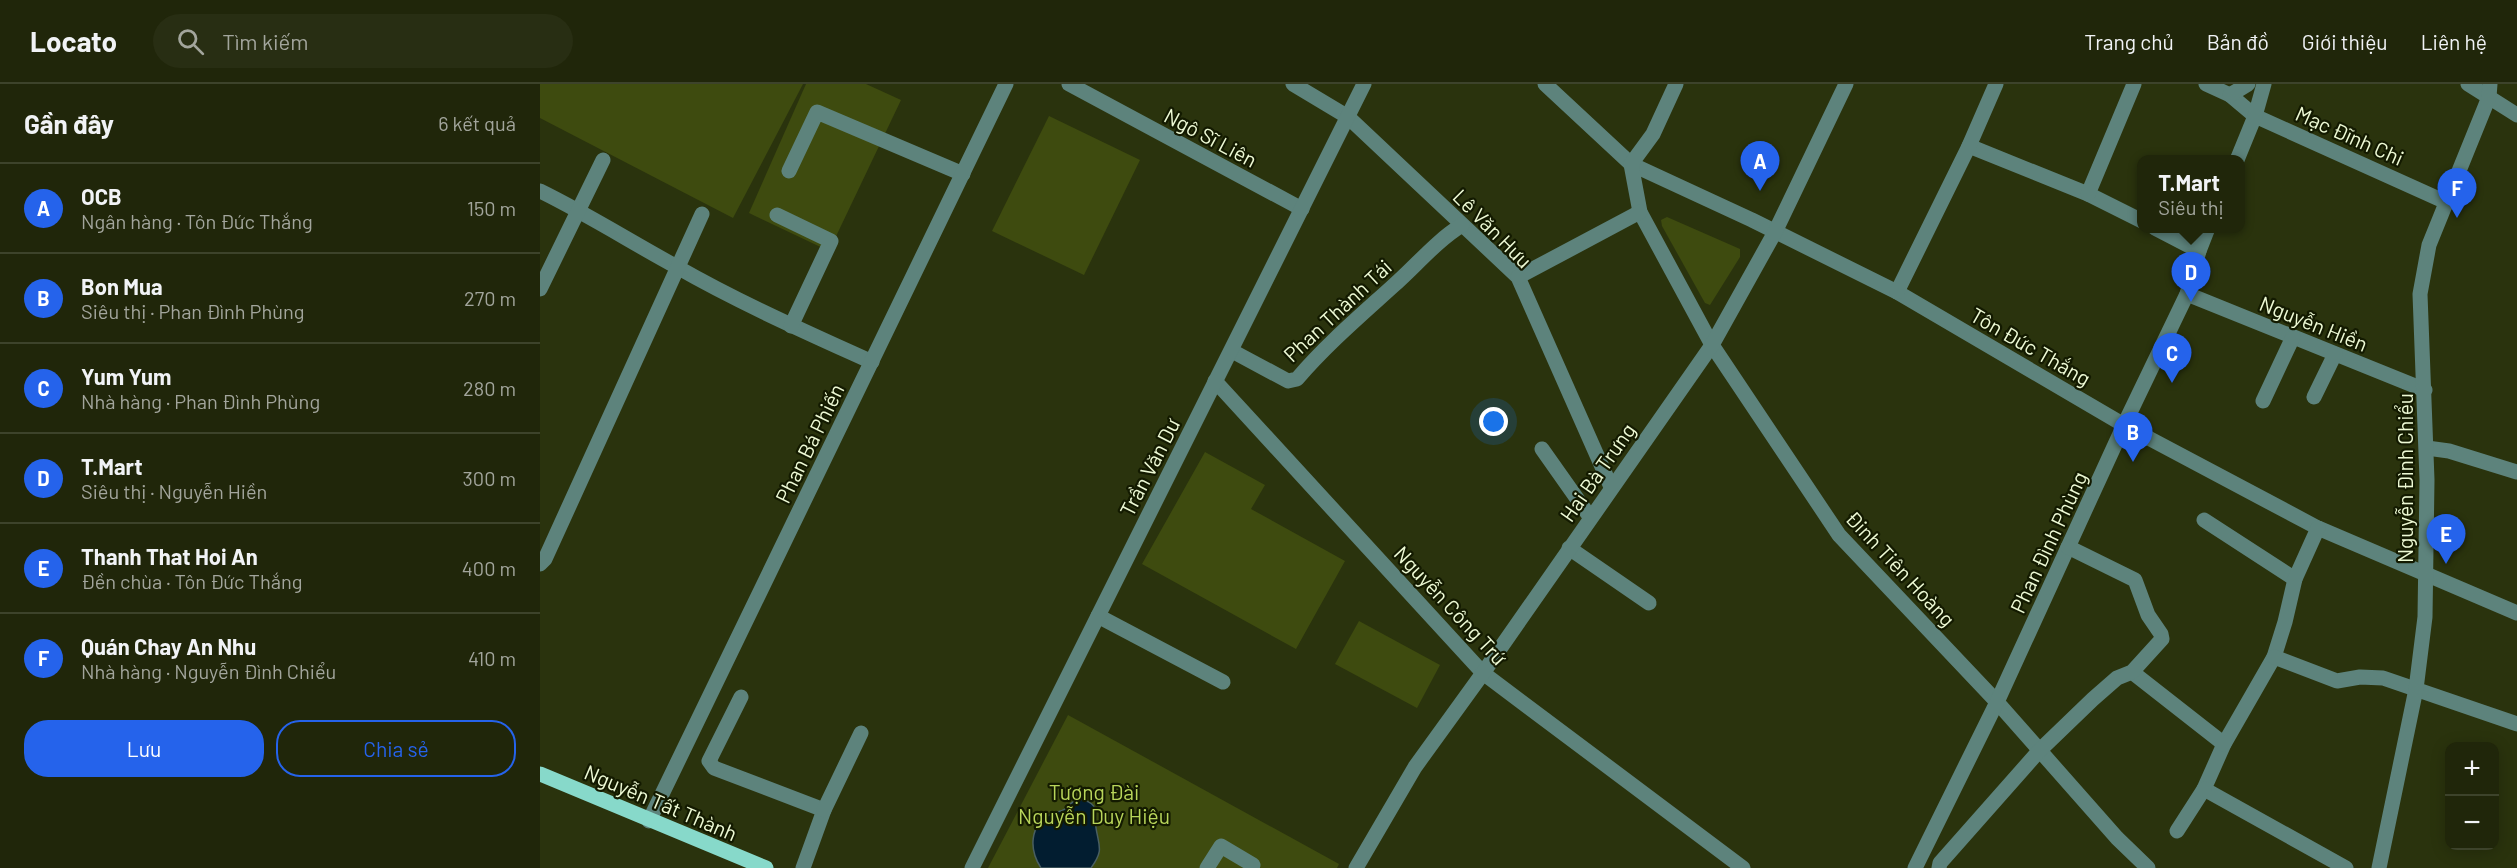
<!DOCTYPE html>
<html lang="vi">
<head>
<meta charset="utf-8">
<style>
	body { margin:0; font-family:Barlow,sans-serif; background:#282e13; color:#f1f3f6 }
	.controls { position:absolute; right:18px; bottom:18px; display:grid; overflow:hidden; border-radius:12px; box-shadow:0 3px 15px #0003 }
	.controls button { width:54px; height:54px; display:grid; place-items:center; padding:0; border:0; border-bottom:2px solid #3d432b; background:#20260a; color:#f1f3f6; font:30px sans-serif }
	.you { position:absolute; left:954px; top:338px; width:21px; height:21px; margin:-15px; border:4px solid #fff; border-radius:50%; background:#1a73e8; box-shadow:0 0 0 9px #1a73e833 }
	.badge { display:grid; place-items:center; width:39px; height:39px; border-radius:50%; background:#2563eb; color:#fff; font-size:20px; font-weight:700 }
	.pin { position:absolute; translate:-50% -50px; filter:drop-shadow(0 2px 3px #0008) }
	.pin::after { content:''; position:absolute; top:32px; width:21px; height:18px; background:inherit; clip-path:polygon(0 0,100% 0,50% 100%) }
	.popup { position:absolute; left:1597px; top:71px; width:108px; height:78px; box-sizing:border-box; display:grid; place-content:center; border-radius:12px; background:#20260a; filter:drop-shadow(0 2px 4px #0005); font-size:20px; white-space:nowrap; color:#a2a59c }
	.popup b { font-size:22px; color:#f1f3f6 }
	.popup::after { content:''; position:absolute; left:50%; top:100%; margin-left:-12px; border:12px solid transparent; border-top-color:#20260a }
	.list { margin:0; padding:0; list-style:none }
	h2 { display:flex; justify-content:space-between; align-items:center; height:78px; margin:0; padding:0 24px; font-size:26px }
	h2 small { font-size:20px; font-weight:400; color:#a2a59c }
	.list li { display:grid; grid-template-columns:39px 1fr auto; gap:18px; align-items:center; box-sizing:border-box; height:90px; padding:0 24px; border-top:2px solid #3d432b }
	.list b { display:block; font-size:22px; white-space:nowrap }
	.list p { margin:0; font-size:20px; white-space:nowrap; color:#a2a59c }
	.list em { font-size:20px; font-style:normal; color:#a2a59c }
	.actions { display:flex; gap:12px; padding:18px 24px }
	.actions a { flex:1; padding:14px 0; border:2px solid #2563eb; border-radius:24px; text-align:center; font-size:21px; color:#2563eb }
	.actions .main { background:#2563eb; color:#fff }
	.icon { flex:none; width:33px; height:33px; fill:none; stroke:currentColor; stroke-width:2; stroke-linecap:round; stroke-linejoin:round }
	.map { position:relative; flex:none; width:1977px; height:784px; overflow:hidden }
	header { display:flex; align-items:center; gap:36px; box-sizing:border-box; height:84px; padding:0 30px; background:#20260a; border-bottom:2px solid #3d432b }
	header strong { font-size:28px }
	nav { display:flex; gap:33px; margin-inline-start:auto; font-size:21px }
	.search { width:420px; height:54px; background:#282e13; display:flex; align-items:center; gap:15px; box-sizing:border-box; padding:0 21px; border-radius:33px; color:#a2a59c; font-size:22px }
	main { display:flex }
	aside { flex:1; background:#20260a }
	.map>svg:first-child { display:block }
</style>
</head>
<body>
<header>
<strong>Locato</strong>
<div class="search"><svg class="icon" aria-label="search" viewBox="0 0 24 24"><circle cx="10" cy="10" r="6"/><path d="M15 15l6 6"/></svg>Tìm kiếm</div>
<nav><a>Trang chủ</a><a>Bản đồ</a><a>Giới thiệu</a><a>Liên hệ</a></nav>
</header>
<main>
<aside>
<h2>Gần đây<small>6 kết quả</small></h2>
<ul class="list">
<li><span class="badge">A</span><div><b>OCB</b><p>Ngân hàng · Tôn Đức Thắng</p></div><em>150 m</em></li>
<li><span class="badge">B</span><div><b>Bon Mua</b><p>Siêu thị · Phan Đình Phùng</p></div><em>270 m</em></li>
<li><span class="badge">C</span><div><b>Yum Yum</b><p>Nhà hàng · Phan Đình Phùng</p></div><em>280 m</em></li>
<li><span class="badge">D</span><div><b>T.Mart</b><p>Siêu thị · Nguyễn Hiền</p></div><em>300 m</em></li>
<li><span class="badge">E</span><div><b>Thanh That Hoi An</b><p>Đền chùa · Tôn Đức Thắng</p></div><em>400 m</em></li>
<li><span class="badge">F</span><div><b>Quán Chay An Nhu</b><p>Nhà hàng · Nguyễn Đình Chiểu</p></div><em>410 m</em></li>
</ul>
<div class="actions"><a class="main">Lưu</a><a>Chia sẻ</a></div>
</aside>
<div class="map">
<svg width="1977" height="784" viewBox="0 0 1977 784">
	<rect width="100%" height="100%" fill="#2a330d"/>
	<g fill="#3e4b0f">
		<polygon points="0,0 263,0 193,134 0,34"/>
		<polygon points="266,0 326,0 361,16 289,167 209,129"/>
		<polygon points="509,32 600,76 544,191 452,147"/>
		<polygon points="1127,133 1200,165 1200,173 1170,221 1165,219 1122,142 1121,136"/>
		<polygon points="665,368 725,401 711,425 805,477 756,565 602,480"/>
		<polygon points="819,537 900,581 877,624 795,580"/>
		<polygon points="528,631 799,780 797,784 448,784"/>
	</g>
	<path fill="#021d30" stroke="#495f62" stroke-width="1.5" d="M540,715C560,719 554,728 556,744C559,763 564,766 551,784H501C489,766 489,741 511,730C515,728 521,728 525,725C532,720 529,718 540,715Z"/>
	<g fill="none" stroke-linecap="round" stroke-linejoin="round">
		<g stroke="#5d837c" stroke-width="15">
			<polyline points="529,0 762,125"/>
			<polyline points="753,0 808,33 978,193 1071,403"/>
			<polyline points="1005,0 1091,80 1212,136 1357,208 1584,341 1778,444 1977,529"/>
			<polyline points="1136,0 1113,50 1091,80 1100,128 1172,261 1299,451 1457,618 1577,754 1608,784"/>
			<polyline points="1666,0 1690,11 1715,32 1908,119"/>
			<polyline points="1928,0 1977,31"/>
			<polyline points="1690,11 1708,0"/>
			<polyline points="1429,62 1548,110 1602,137"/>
			<polyline points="1697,76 1715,32 1724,0"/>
			<polyline points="249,87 277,28 423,90"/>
			<path d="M0,107C47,130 91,158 137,183C200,219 266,248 332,278"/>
			<polyline points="1548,110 1594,0"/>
			<polyline points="237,131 291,157 251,242"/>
			<polyline points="1615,144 1659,167"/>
			<polyline points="978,193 1100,128"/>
			<polyline points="0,205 63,76"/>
			<polyline points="1357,208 1429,62 1456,0"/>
			<polyline points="1647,210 1885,306"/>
			<path d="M692,267L748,297L757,295C786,261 820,232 853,202C876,182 896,157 922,141"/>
			<polyline points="675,297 943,589 1203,784"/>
			<polyline points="1774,313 1795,270"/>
			<polyline points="1723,317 1753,253"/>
			<polyline points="1887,364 1909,367 1977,388"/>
			<polyline points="1002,365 1050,433"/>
			<polyline points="1664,436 1755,495"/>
			<polyline points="1778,444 1755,495 1745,538 1734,573 1684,660 1664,705 1806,784"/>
			<polyline points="1029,464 1109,519"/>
			<polyline points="0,480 5,475 162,130"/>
			<polyline points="558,532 683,598"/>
			<polyline points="1734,573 1797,597 1820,593 1843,594 1977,640"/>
			<polyline points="1592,588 1684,660"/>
			<polyline points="201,613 169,677 174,684 284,726 263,784"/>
			<polyline points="284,726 321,649"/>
			<polyline points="109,737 466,0"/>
			<polyline points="1637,747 1664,705"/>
			<polyline points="432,784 824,0"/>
			<polyline points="667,784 681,762 713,781 711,784"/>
			<polyline points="816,784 875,683 943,589 1172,261 1235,148 1306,0"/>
			<polyline points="1375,784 1457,618 1584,341 1647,210 1659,167 1668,144"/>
			<polyline points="1399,784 1400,779 1499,667 1553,615 1577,594 1592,588 1622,555 1621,550 1608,531 1595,496 1528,463"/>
			<polyline points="1839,784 1876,605 1885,533 1887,396 1880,210 1889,161 1949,13 1950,0"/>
		</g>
		<polyline stroke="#87d9ca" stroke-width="15" points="0,690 226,784"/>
	</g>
	<g text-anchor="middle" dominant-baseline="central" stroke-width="4.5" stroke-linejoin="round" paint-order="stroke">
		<g font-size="21" fill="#eefad5" stroke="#131a00">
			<text transform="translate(1810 51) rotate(24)">Mạc Đĩnh Chi</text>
			<text transform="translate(671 53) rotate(28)">Ngô Sĩ Liên</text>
			<text transform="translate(953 144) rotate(45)">Lê Văn Hưu</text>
			<text transform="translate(797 226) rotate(-43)">Phan Thành Tái</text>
			<text transform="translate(1774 239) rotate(22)">Nguyễn Hiền</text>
			<text transform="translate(1491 262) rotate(30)">Tôn Đức Thắng</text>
			<text transform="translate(269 359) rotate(-64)">Phan Bá Phiến</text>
			<text transform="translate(609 383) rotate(-63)">Trần Văn Dư</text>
			<text transform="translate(1057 388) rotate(-55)">Hai Bà Trưng</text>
			<text transform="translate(1864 394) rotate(-90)">Nguyễn Đình Chiểu</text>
			<text transform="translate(1508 458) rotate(-65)">Phan Đình Phùng</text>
			<text transform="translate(1361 484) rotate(47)">Đinh Tiên Hoàng</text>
			<text transform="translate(911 521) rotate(47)">Nguyễn Công Trứ</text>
			<text transform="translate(121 718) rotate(23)">Nguyễn Tất Thành</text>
		</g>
		<g font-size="21" fill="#b8d55a" stroke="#131a00">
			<text x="554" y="707">Tượng Đài<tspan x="554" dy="24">Nguyễn Duy Hiệu</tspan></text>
		</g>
	</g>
</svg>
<div class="controls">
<button>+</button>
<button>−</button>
</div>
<div class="you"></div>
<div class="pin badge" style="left:1220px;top:107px">A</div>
<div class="pin badge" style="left:1593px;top:378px">B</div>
<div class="pin badge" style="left:1632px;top:299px">C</div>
<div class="pin badge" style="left:1651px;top:218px">D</div>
<div class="popup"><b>T.Mart</b>Siêu thị</div>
<div class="pin badge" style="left:1906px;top:480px">E</div>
<div class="pin badge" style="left:1917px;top:134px">F</div>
</div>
</main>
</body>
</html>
